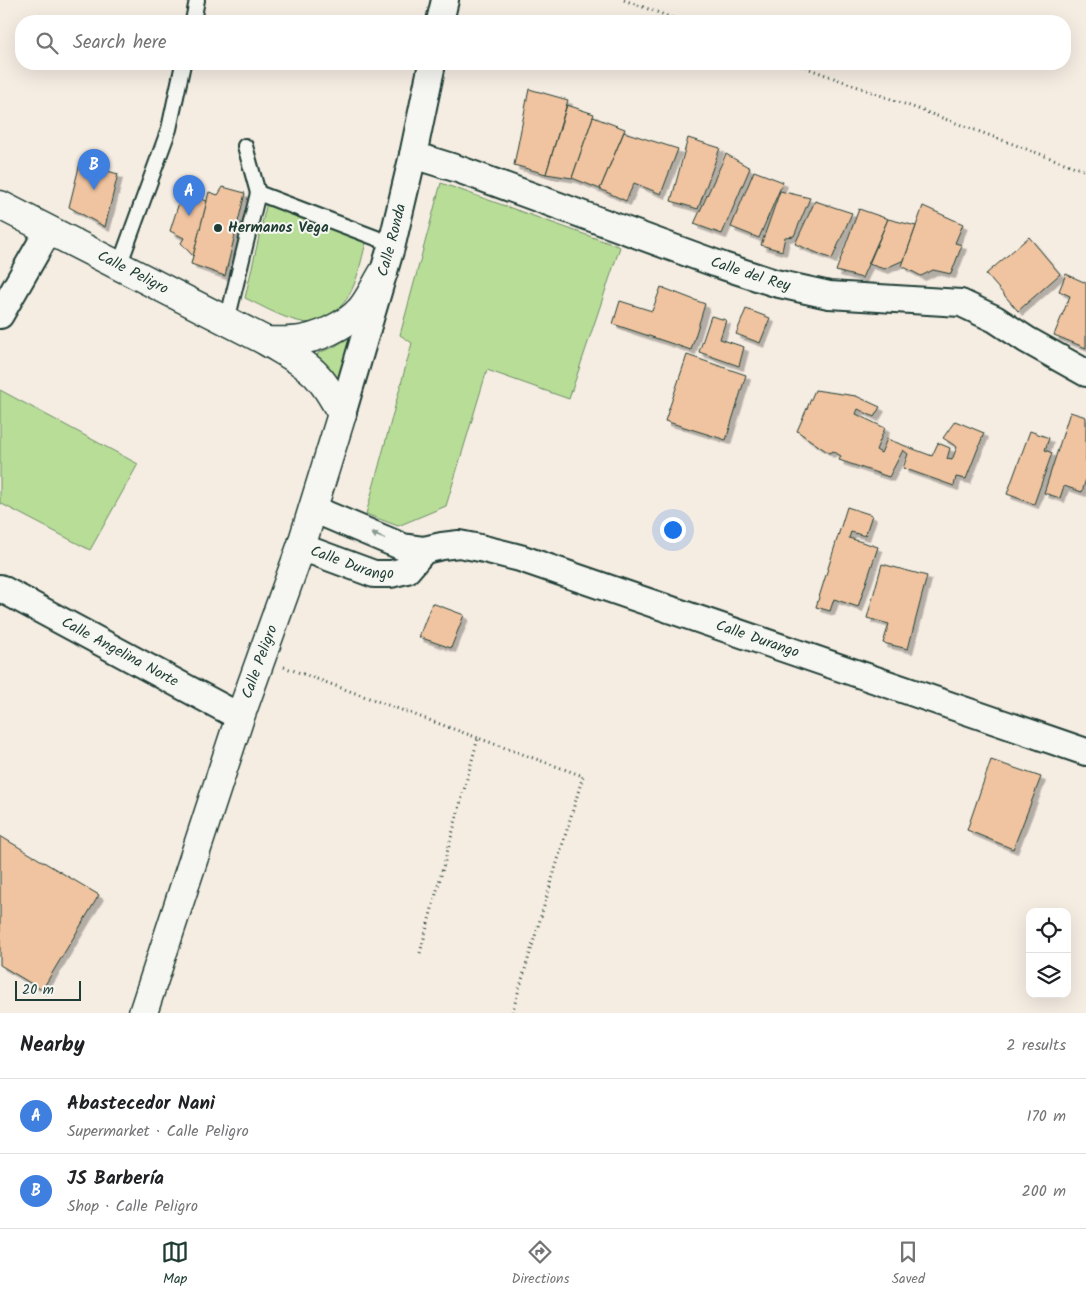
<!DOCTYPE html>
<html lang="en">
<head>
<meta charset="utf-8">
<style>
	body { margin:0; font-family:Kalam,sans-serif; background:#f6f6f6; color:#202124 }
	.controls { position:absolute; right:15px; bottom:15px; display:grid; overflow:hidden; border-radius:10px; box-shadow:0 5px 20px #0002 }
	.controls button { width:45px; height:45px; display:grid; place-items:center; padding:0; border:0; border-bottom:1px solid #e0e0e0; background:#fff; color:#202124; font:25px sans-serif }
	.scale { position:absolute; left:15px; bottom:12px; width:66px; box-sizing:border-box; padding-left:5px; border:2px solid #1f3d34; border-top:0; font-size:14px; line-height:18px; white-space:nowrap; color:#1f3d34; -webkit-text-stroke:4px #f6f6f2; paint-order:stroke }
	.you { position:absolute; left:672px; top:529px; width:18px; height:18px; margin:-12px; border:4px solid #fff; border-radius:50%; background:#1a73e8; box-shadow:0 0 0 8px #1a73e833 }
	.badge { display:grid; place-items:center; width:32px; height:32px; border-radius:50%; background:#1f3d34; color:#fff; font-size:16px; font-weight:700 }
	.pin { position:absolute; translate:-50% -41px; filter:drop-shadow(0 1px 2px #0008) }
	.pin::after { content:''; position:absolute; top:26px; width:18px; height:15px; background:inherit; clip-path:polygon(0 0,100% 0,50% 100%) }
	.list { margin:0; padding:0; list-style:none }
	h2 { display:flex; justify-content:space-between; align-items:center; height:65px; margin:0; padding:0 20px; font-size:21px }
	h2 small { font-size:16px; font-weight:400; color:#757577 }
	.list li { display:grid; grid-template-columns:32px 1fr auto; gap:15px; align-items:center; box-sizing:border-box; height:75px; padding:0 20px; border-top:1px solid #e0e0e0 }
	.list b { display:block; font-size:19px; white-space:nowrap }
	.list p { margin:0; font-size:16px; white-space:nowrap; color:#757577 }
	.list em { font-size:16px; font-style:normal; color:#757577 }
	.icon { flex:none; width:28px; height:28px; fill:none; stroke:currentColor; stroke-width:2; stroke-linecap:round; stroke-linejoin:round }
	.map { position:relative; flex:none; width:1086px; height:1013px; overflow:hidden }
	.search { position:absolute; background:#fff; box-shadow:0 5px 20px #0002; left:15px; right:15px; top:15px; height:55px; display:flex; align-items:center; gap:12px; box-sizing:border-box; padding:0 18px; border-radius:20px; color:#757577; font-size:19px }
	.sheet { height:215px; background:#fff }
	nav { display:flex; justify-content:space-around; align-items:center; box-sizing:border-box; height:70px; border-top:1px solid #e0e0e0; background:#fff; font-size:14px; color:#757577 }
	nav a { display:grid; justify-items:center; gap:2px }
	nav .on { color:#1f3d34 }
	.map>svg:first-child { display:block }
</style>
</head>
<body>
<div class="map">
<svg width="1086" height="1013" viewBox="0 0 1086 1013">
	<defs>
		<filter id="shadow"><feDropShadow dx="4.5" dy="4.5" stdDeviation="0" flood-color="#0004"/></filter>
	</defs>
	<rect width="100%" height="100%" fill="#f5ece2"/>
	<filter id="ink" filterUnits="userSpaceOnUse"><feTurbulence type="fractalNoise" baseFrequency=".02" numOctaves="2"/><feDisplacementMap in="SourceGraphic" scale="10" xChannelSelector="R" yChannelSelector="G"/><feConvolveMatrix kernelMatrix="1 2 1 2 8 2 1 2 1" color-interpolation-filters="sRGB"/></filter>
	<g filter="url(#ink)">
		<g fill="#b8dd97" stroke="#6c8d66">
			<polygon points="441,183 620,247 569,399 487,370 446,506 398,526 366,514 412,343 400,335"/>
			<path d="M267,202L367,239C358,270 356,302 325,318C318,321 310,324 302,322C282,318 264,307 245,298Z"/>
			<polygon points="364,328 348,384 316,365 318,353 334,347"/>
			<polygon points="0,390 138,464 90,550 0,503"/>
		</g>
		<g fill="#f0c4a0" stroke="#1f3d34" filter="url(#shadow)">
			<polygon points="529,89 568,100 546,174 514,165"/>
			<polygon points="567,105 594,114 572,178 546,174"/>
			<polygon points="593,117 625,129 600,189 572,178"/>
			<polygon points="624,132 678,149 661,194 634,183 626,201 600,189"/>
			<polygon points="688,138 720,148 698,209 671,201"/>
			<polygon points="726,154 750,168 722,234 694,224"/>
			<polygon points="80,163 118,174 105,227 69,207"/>
			<polygon points="754,171 783,182 759,238 731,227"/>
			<polygon points="223,187 245,193 225,276 191,264 209,192 218,195"/>
			<polygon points="780,191 810,198 794,236 785,237 782,251 761,245"/>
			<polygon points="182,193 207,201 193,256 181,243 184,238 170,231"/>
			<polygon points="815,201 852,213 832,259 795,244"/>
			<polygon points="923,206 963,224 955,243 962,245 951,274 933,270 921,276 902,266"/>
			<polygon points="859,209 888,219 862,278 836,271"/>
			<polygon points="888,219 916,226 904,260 884,269 869,264"/>
			<polygon points="1029,237 1060,274 1018,311 986,274"/>
			<polygon points="1066,274 1086,283 1086,348 1054,335 1070,296 1059,291"/>
			<polygon points="661,287 705,304 691,350 613,324 620,301 652,311"/>
			<polygon points="746,309 770,318 760,343 736,334"/>
			<polygon points="711,316 726,320 720,339 744,347 739,366 699,352"/>
			<polygon points="687,355 746,375 726,440 665,421"/>
			<polygon points="815,390 856,396 880,407 874,417 858,409 856,414 885,428 876,450 881,453 887,439 932,456 938,443 950,448 947,459 952,460 957,447 943,438 955,421 984,433 966,479 956,477 954,486 903,468 908,454 903,450 889,477 839,460 841,456 833,451 829,453 797,431"/>
			<polygon points="1070,412 1086,417 1086,479 1082,492 1064,486 1060,498 1044,493"/>
			<polygon points="1030,431 1049,438 1045,450 1052,453 1034,504 1007,494"/>
			<polygon points="847,507 872,515 865,536 851,532 849,538 878,547 858,607 834,599 830,611 816,607"/>
			<polygon points="882,564 927,576 908,649 883,643 889,624 867,618"/>
			<polygon points="432,603 464,615 451,648 419,637"/>
			<polygon points="991,760 1041,777 1013,849 967,830"/>
			<polygon points="0,836 99,895 42,990 0,965"/>
		</g>
		<g fill="none" stroke-linecap="round" stroke-linejoin="round">
			<defs>
				<g id="service">
					<polyline points="193,21 197,0"/>
					<polyline points="245,146 258,193"/>
					<polyline points="119,266 169,129 183,64"/>
					<polyline points="227,321 258,193 392,244"/>
				</g>
				<g id="minor">
					<polyline points="440,21 445,0"/>
					<path id="s1" d="M413,155L458,169L723,266L775,283L829,295L961,303L995,319L1027,340L1086,373"/>
					<polyline points="0,315 48,231"/>
					<path id="s2" d="M342,414L392,244L413,155L432,64"/>
					<path id="s3" d="M313,509L403,547L424,550L442,546L459,544L480,548L520,558L1086,752"/>
					<path id="s4" d="M301,547L374,574H391L407,570L424,550"/>
					<path id="s5" d="M0,588L240,717"/>
				</g>
				<g id="secondary">
					<path id="s6" d="M0,205L266,341C282,351 305,362 318,377C328,388 335,401 342,414L301,547L240,717L143,1013"/>
					<path d="M266,341C295,342 313,341 339,326C346,322 353,318 358,312C367,304 376,284 383,273"/>
				</g>
			</defs>
			<use href="#service" stroke="#1f3d34" stroke-width="18"/>
			<use href="#minor" stroke="#1f3d34" stroke-width="30"/>
			<use href="#secondary" stroke="#1f3d34" stroke-width="31"/>
			<g stroke="#1f3d34" stroke-width="3" stroke-dasharray="1 4" stroke-linecap="butt">
				<polyline points="624,0 681,21"/>
				<polyline points="796,64 1086,171"/>
				<polyline points="284,667 478,738"/>
				<polyline points="420,953 478,738 583,776 512,1013"/>
			</g>
			<use href="#service" stroke="#f6f6f2" stroke-width="14"/>
			<use href="#minor" stroke="#f6f6f2" stroke-width="26"/>
			<use href="#secondary" stroke="#f6f6f2" stroke-width="28"/>
		</g>
		<defs><path id="oneway-solid" d="M-6-.8H1V-3.2L6.5 0L1 3.2V.8H-6Z" transform="scale(1.25)"/></defs>
		<use fill="#8a9a93" href="#oneway-solid" transform="translate(378 536) rotate(-157)"/>
	</g>
	<circle fill="#1f3d34" stroke="#f6f6f2" stroke-width="2" cx="218" cy="228" r="5"/>
	<g text-anchor="middle" dominant-baseline="central" stroke-width="4" stroke-linejoin="round" paint-order="stroke">
		<g font-size="15" font-weight="bold" fill="#1f3d34" stroke="#f6f6f2" text-anchor="start">
			<text x="228" y="228">Hermanos Vega</text>
		</g>
		<g font-size="15" fill="#1f3d34" stroke="#f6f6f2">
			<text stroke="none"><textPath href="#s2" startOffset="181">Calle Ronda</textPath></text>
			<text stroke="none"><textPath href="#s6" startOffset="149">Calle Peligro</textPath></text>
			<text stroke="none"><textPath href="#s1" startOffset="358">Calle del Rey</textPath></text>
			<text stroke="none"><textPath href="#s4" startOffset="54">Calle Durango</textPath></text>
			<text stroke="none"><textPath href="#s3" startOffset="468">Calle Durango</textPath></text>
			<text stroke="none"><textPath href="#s5" startOffset="136">Calle Angelina Norte</textPath></text>
			<text transform="translate(260 662) rotate(-70)">Calle Peligro</text>
		</g>
	</g>
</svg>
<div class="controls">
<button><svg class="icon" aria-label="locate" viewBox="0 0 24 24"><circle cx="12" cy="12" r="6"/><path d="M12 2v4M12 18v4M2 12h4M18 12h4"/></svg></button>
<button><svg class="icon" aria-label="layers" viewBox="0 0 24 24"><path d="M12 4l9 5-9 5-9-5zM3 14l9 5 9-5"/></svg></button>
</div>
<div class="scale">20 m</div>
<div class="you"></div>
<div class="pin badge" style="left:189px;top:216px;background:#3f7fe0">A</div>
<div class="pin badge" style="left:94px;top:190px;background:#3f7fe0">B</div>
<div class="search"><svg class="icon" aria-label="search" viewBox="0 0 24 24"><circle cx="10" cy="10" r="6"/><path d="M15 15l6 6"/></svg>Search here</div>
</div>
<section class="sheet">
<h2>Nearby<small>2 results</small></h2>
<ul class="list">
<li><span class="badge" style="background:#3f7fe0">A</span><div><b>Abastecedor Nani</b><p>Supermarket · Calle Peligro</p></div><em>170 m</em></li>
<li><span class="badge" style="background:#3f7fe0">B</span><div><b>JS Barbería</b><p>Shop · Calle Peligro</p></div><em>200 m</em></li>
</ul>
</section>
<nav>
<a class="on"><svg class="icon" aria-label="map" viewBox="0 0 24 24"><path d="M3 6l6-2 6 2 6-2v14l-6 2-6-2-6 2zM9 4v14M15 6v14"/></svg>Map</a>
<a><svg class="icon" aria-label="directions" viewBox="0 0 24 24"><path d="M12 3l9 9-9 9-9-9zM9 14v-3h6M13 9l2 2-2 2"/></svg>Directions</a>
<a><svg class="icon" aria-label="saved" viewBox="0 0 24 24"><path d="M7 4h10v16l-5-4-5 4z"/></svg>Saved</a>
</nav>
</body>
</html>
